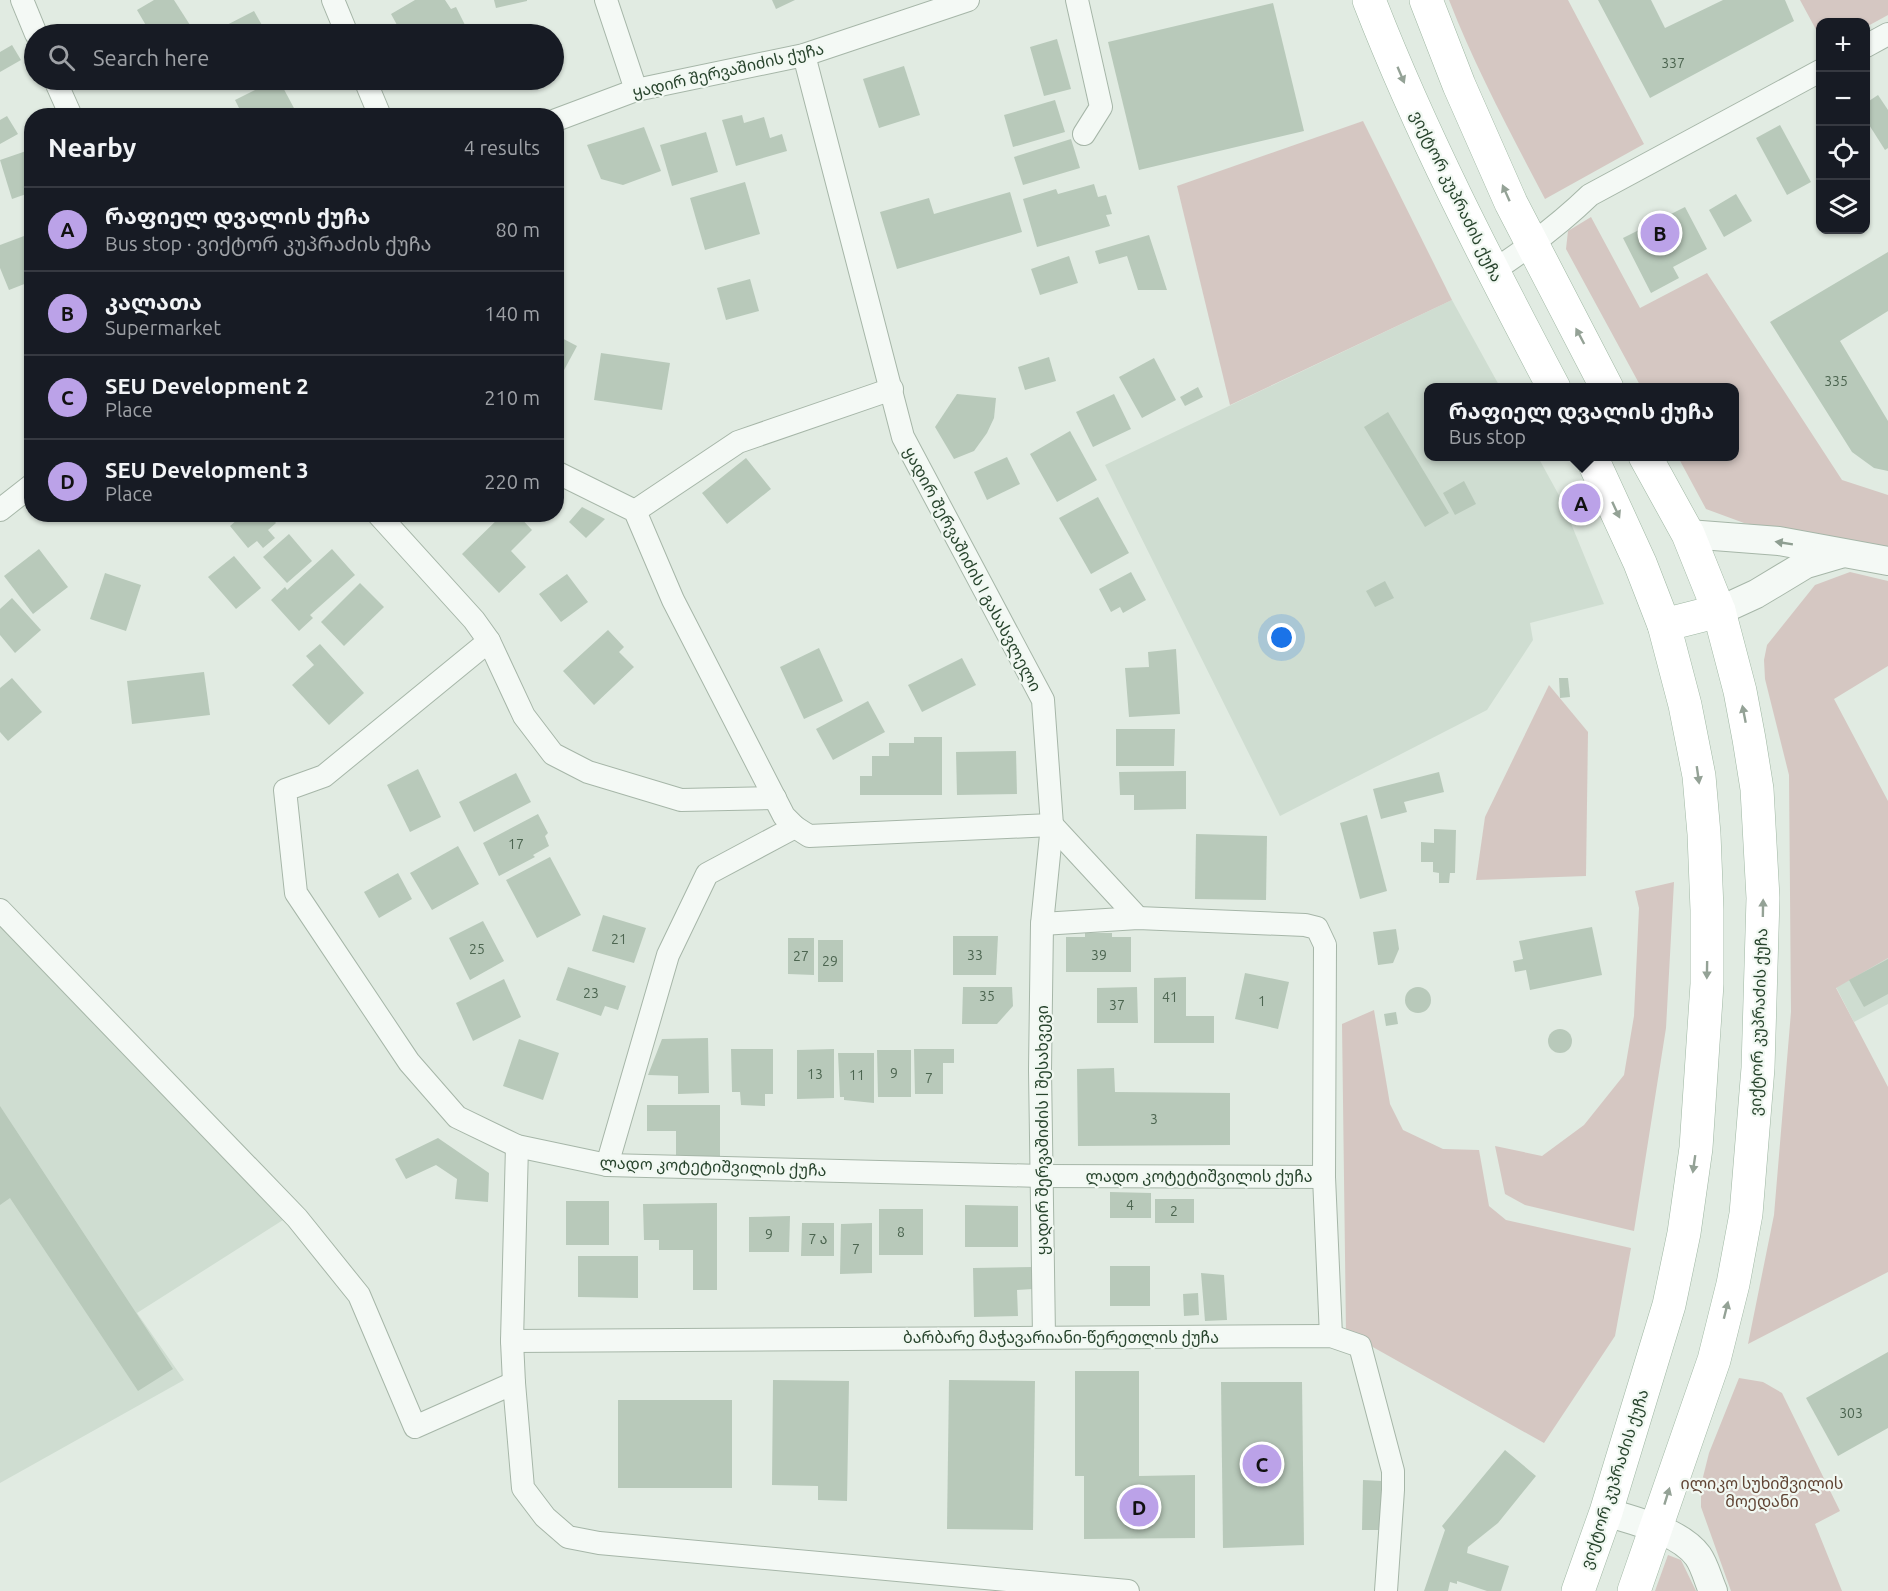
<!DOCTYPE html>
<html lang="en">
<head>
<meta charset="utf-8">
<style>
	body { margin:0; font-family:Ubuntu,"Noto Sans Georgian",sans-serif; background:#20242c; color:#f1f3f6 }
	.controls { position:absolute; right:18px; top:18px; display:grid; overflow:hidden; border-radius:12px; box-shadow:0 2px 4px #0004 }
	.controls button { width:54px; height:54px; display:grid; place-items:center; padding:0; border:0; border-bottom:2px solid #363941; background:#171b24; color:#f1f3f6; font:30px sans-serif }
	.you { position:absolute; left:1282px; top:638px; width:21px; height:21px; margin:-15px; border:4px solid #fff; border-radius:50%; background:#1a73e8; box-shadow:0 0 0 9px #1a73e833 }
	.badge { display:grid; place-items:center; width:39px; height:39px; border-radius:50%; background:#bba2e8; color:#111; font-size:20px; font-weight:700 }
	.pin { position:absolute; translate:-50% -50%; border:3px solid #fff; box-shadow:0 2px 6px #0006 }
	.popup { position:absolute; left:1424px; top:383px; width:315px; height:78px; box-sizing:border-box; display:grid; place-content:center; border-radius:12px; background:#171b24; filter:drop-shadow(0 2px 4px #0005); font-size:20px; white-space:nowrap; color:#9ea1a6 }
	.popup b { font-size:22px; color:#f1f3f6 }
	.popup::after { content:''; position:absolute; left:50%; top:100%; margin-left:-12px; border:12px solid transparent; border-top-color:#171b24 }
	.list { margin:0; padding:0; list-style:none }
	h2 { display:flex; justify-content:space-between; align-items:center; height:78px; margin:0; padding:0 24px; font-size:26px }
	h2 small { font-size:20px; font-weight:400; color:#9ea1a6 }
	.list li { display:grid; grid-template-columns:39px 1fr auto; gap:18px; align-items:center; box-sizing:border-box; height:84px; padding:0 24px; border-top:2px solid #363941 }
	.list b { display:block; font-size:22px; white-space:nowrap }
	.list p { margin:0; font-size:20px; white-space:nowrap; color:#9ea1a6 }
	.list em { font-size:20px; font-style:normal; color:#9ea1a6 }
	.icon { flex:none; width:33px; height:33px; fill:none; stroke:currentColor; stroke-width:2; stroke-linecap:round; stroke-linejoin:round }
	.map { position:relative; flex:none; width:1888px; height:1591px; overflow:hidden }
	.search { position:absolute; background:#171b24; box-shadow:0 2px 4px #0004; left:24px; top:24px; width:540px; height:66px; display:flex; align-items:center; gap:15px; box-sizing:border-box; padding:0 21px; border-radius:33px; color:#9ea1a6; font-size:22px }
	.panel { position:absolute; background:#171b24; box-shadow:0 2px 4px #0004; left:24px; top:108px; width:540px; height:414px; border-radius:24px }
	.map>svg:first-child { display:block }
</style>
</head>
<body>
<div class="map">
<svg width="1888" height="1591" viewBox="0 0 1888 1591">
	<rect width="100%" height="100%" fill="#e1ebe2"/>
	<g fill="#cfddd1">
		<polygon points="1452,300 1500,387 1428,388 1428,456 1538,457 1561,499 1604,604 1530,623 1533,640 1487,710 1280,816 1105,465"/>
		<polygon points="0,926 283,1220 137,1313 184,1380 0,1483"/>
		<polygon points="1888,958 1888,1004 1854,1022 1836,987"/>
	</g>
	<g fill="#d5c7c2">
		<path d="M1449,0H1568L1644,144L1545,199C1511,134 1476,69 1449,0Z"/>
		<polygon points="1800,0 1888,0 1888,15 1866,27 1866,22 1820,22 1820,37"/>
		<polygon points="1363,121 1452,300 1230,405 1177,186"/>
		<polygon points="1591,217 1640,308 1707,273 1842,480 1888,495 1888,549 1744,523 1706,509 1678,457 1734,456 1734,388 1641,387 1566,249 1568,231"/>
		<polygon points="1850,572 1888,581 1888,666 1834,699 1888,801 1888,958 1836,988 1888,1087 1888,1272 1748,1344 1774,1215 1791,1012 1789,775 1765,679 1764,660 1767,645 1815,585"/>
		<polygon points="1549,685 1588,732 1586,876 1476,880 1485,817"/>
		<polygon points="1674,882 1666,1028 1634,1231 1525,1205 1505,1194 1495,1146 1542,1156 1584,1125 1624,1075 1634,1016 1639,908 1635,891"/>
		<polygon points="1374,1010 1390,1104 1403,1130 1443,1149 1479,1150 1489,1206 1506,1220 1631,1248 1615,1336 1544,1443 1346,1332 1342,1024"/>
		<polygon points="1739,1378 1763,1382 1782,1393 1840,1511 1815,1524 1842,1591 1731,1591 1701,1507 1701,1485 1709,1453"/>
		<polygon points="1668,1555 1681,1560 1696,1591 1655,1591"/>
	</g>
	<g fill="#b8c9ba">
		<polygon points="154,0 174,0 190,25 174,34 151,34 137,10"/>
		<polygon points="415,0 445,0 451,9 456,7 466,27 453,34 402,34 391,14"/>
		<polygon points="494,0 527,0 527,1 496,8"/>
		<polygon points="772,0 795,0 776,9"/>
		<polygon points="1598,0 1651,0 1665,28 1723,0 1785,0 1794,21 1650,98"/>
		<polygon points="1273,3 1304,131 1139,170 1108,42"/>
		<polygon points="254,11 267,34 214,34 213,32"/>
		<polygon points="108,25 114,34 94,34"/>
		<polygon points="1057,39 1071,89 1044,96 1030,47"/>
		<polygon points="12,45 21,60 0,72 0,52"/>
		<polygon points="904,66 920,115 879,128 863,79"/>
		<polygon points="275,80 279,80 295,110 283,116 243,116 235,100"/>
		<polygon points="1878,95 1888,110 1888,148 1885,150 1866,120 1866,103"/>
		<polygon points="1055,100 1065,132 1013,147 1004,115"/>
		<polygon points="742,115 744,123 764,117 770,138 782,134 787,151 736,166 722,120"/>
		<polygon points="7,116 18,134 0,144 0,120"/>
		<polygon points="1780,125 1811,182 1787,195 1756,138"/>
		<polygon points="644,127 661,171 623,185 601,179 587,145"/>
		<polygon points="706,132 718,172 672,186 660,145"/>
		<polygon points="1071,139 1080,168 1023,185 1014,157"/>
		<polygon points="32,149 32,192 12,199 0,160"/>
		<polygon points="745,182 760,234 705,250 690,198"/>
		<polygon points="1094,184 1098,197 1106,195 1112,214 1106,215 1110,226 1037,247 1023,199 1056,189 1058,194"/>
		<polygon points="1010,192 1022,232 897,269 880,212 929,198 934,214"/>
		<polygon points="1736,194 1752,221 1724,237 1709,210"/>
		<polygon points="1685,207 1707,249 1673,267 1679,278 1651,293 1623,238"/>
		<polygon points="32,233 32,281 9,290 0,268 0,245"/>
		<polygon points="1149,235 1167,290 1138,290 1127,256 1099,264 1095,251"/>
		<polygon points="1888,252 1888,311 1840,341 1888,421 1888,471 1874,468 1852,452 1770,322"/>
		<polygon points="1069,256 1078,283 1040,295 1031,269"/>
		<polygon points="750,279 759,311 726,320 717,288"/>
		<polygon points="556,335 577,346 556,385"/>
		<polygon points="601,353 670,363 662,410 594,400"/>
		<polygon points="1049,357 1056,381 1025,390 1018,367"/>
		<polygon points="1154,358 1176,400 1142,418 1119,377"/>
		<polygon points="1198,387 1203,397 1185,406 1180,397"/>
		<polygon points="957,394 996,398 994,418 987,433 974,451 954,459 935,427"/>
		<polygon points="1114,394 1131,429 1093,447 1076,412"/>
		<polygon points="1388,412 1449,513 1425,527 1364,427"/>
		<polygon points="1070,431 1097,480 1057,502 1030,454"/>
		<polygon points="1007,457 1020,484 987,500 974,472"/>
		<polygon points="746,458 771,489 727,524 702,493"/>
		<polygon points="1464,481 1476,504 1455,515 1443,493"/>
		<polygon points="1098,497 1129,553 1091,574 1059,518"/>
		<polygon points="582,507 605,519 586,538 569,522"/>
		<polygon points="244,514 268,514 276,523 268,530 275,538 263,548 257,541 248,548 230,526"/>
		<polygon points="503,514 517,514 532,530 511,551 526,567 499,593 462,554"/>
		<polygon points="289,534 312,561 287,583 263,557"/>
		<polygon points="39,549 68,587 33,614 4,576"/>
		<polygon points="332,549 355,575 310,615 313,618 299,631 271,600 285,587 287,590"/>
		<polygon points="234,556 261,588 236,609 208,577"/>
		<polygon points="1131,572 1146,600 1123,613 1120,607 1111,612 1099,589"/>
		<polygon points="105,573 141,585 126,631 90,619"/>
		<polygon points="567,574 588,602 561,622 539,594"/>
		<polygon points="1385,581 1394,598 1375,607 1366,591"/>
		<polygon points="360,583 384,607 344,646 321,622"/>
		<polygon points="12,598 41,630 15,653 0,635 0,609"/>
		<polygon points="608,630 624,647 619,652 634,667 594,705 563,671"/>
		<polygon points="320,644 364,693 329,725 292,685 314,665 306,656"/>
		<polygon points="819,648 843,701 804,719 780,667"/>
		<polygon points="1176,649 1180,714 1129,717 1125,668 1149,667 1148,652"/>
		<polygon points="962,658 976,685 922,712 908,685"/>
		<polygon points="204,672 210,715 132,724 127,681"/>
		<polygon points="12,678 42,712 8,741 0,732 0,688"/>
		<polygon points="1559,678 1568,678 1570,697 1560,698"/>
		<polygon points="868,701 885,732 833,760 816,729"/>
		<polygon points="1116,729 1175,729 1174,766 1116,766"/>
		<polygon points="914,737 942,737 942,795 860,795 860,776 872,776 872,756 889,756 889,743 914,743"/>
		<polygon points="1016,751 1017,794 957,795 956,752"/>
		<polygon points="418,769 441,817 410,832 387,785"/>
		<polygon points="1186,771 1186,809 1134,810 1134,795 1120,795 1119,772"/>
		<polygon points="1439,772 1444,792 1404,802 1407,812 1381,819 1373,789"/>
		<polygon points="516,773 531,802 474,832 459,802"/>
		<polygon points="538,814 548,833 545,836 549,846 533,855 535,857 499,876 483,843"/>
		<polygon points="1367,815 1387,891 1360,899 1340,823"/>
		<polygon points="1434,829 1456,830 1455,873 1450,873 1449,883 1439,883 1439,873 1433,872 1433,862 1421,862 1421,842 1434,843"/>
		<polygon points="1196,834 1267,836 1266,900 1195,899"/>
		<polygon points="458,846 479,884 432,910 410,873"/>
		<polygon points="550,857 581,915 537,938 506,880"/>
		<polygon points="398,873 412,899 379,918 364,892"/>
		<polygon points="603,915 646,928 634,963 592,951"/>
		<polygon points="483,921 504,961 470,980 449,938"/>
		<polygon points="1592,927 1602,975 1530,990 1526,970 1515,972 1513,961 1523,959 1519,941"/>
		<polygon points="1396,929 1399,949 1393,963 1378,965 1373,932"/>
		<polygon points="1085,933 1112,933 1112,937 1131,937 1131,972 1066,972 1066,937 1085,937"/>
		<polygon points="953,936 998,936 996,975 953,975"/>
		<polygon points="788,938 814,938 814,975 788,974"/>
		<rect x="818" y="940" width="25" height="42"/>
		<polygon points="1888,959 1888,994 1864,1007 1849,980"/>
		<polygon points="568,967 626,986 618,1010 605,1006 601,1016 556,1000"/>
		<polygon points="1245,973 1289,982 1278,1029 1235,1019"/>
		<polygon points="1186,977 1186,1016 1214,1016 1214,1043 1154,1043 1154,978"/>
		<polygon points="504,979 521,1017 473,1041 456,1003"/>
		<polygon points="963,987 1012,987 1013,1006 997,1024 962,1024"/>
		<polygon points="1137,987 1138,1023 1097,1023 1097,988"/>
		<circle cx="1418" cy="1000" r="13"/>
		<polygon points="1396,1012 1398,1024 1386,1026 1384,1014"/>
		<circle cx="1560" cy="1041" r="12"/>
		<polygon points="708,1038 709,1093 678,1094 678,1076 648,1075 662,1039"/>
		<polygon points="519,1039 559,1053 543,1100 503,1086"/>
		<polygon points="731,1049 773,1049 773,1094 765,1094 765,1106 741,1105 740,1092 732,1092"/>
		<polygon points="834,1049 834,1098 797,1099 797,1050"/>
		<polygon points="914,1049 954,1049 954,1063 943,1063 943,1094 915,1094"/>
		<polygon points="877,1050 911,1050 911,1097 878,1097"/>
		<polygon points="838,1053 874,1053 874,1103 844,1100 844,1097 840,1097"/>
		<polygon points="1114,1068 1115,1092 1230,1093 1230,1145 1078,1146 1077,1069"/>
		<polygon points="647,1105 720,1105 720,1159 676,1159 676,1131 647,1131"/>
		<polygon points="0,1106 173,1369 138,1391 10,1198 0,1205"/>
		<polygon points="438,1138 489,1173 488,1202 455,1199 457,1179 436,1165 406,1179 395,1159"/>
		<polygon points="1110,1192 1151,1193 1151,1218 1110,1218"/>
		<rect x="1155" y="1199" width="39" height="24"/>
		<rect x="566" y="1201" width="43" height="44"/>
		<polygon points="717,1203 717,1290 693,1290 693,1250 659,1250 659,1240 644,1240 643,1204"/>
		<polygon points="965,1205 1018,1206 1018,1247 965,1247"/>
		<rect x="879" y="1209" width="44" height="46"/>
		<polygon points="790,1216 789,1252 749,1252 749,1217"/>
		<polygon points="802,1223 834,1223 834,1256 801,1256"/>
		<polygon points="872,1223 872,1273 840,1274 841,1224"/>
		<polygon points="578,1256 638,1256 638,1298 578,1297"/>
		<rect x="1110" y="1266" width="40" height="40"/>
		<polygon points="1033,1267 1033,1289 1017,1290 1018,1316 974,1317 973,1268"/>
		<polygon points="1201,1273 1224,1275 1227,1320 1205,1321"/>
		<polygon points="1198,1293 1199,1315 1184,1316 1183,1294"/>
		<polygon points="1888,1352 1888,1428 1838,1456 1806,1398"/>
		<polygon points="1075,1371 1139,1371 1139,1476 1195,1475 1195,1538 1084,1539 1084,1476 1075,1476"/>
		<polygon points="773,1380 849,1381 847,1501 818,1500 818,1486 772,1485"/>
		<polygon points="949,1380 1035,1381 1033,1530 947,1529"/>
		<polygon points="1221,1382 1302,1382 1304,1545 1223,1548"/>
		<rect x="618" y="1400" width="114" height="88"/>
		<polygon points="1505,1450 1536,1476 1498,1523 1468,1547 1467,1553 1509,1566 1501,1591 1487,1591 1457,1581 1457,1584 1450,1582 1448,1591 1424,1591 1445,1530 1442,1526"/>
		<polygon points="1363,1480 1382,1481 1381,1530 1362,1530"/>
	</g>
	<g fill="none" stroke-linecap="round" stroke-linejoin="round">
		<defs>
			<g id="minor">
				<polyline points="22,0 36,34"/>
				<polyline points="333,0 347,34"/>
				<polyline points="606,0 636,90"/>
				<polyline points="1077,0 1101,107 1084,134"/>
				<polyline points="1866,46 1888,34"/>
				<polyline points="804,55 903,437 1043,700 1052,825 1042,924 1040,1070 1044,1337"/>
				<polyline points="55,80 71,116"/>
				<polyline points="365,80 380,116"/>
				<polyline points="556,120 636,90 804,55 968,0"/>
				<path d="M1493,271C1528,248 1560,224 1590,195L1820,71"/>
				<polyline points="556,472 635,511 673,600 784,816 795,827 809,836 1052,825"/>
				<polyline points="0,510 32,485"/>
				<polyline points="635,511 738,442 892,389"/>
				<polyline points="378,514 474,620 489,641 524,716 553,754 588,772 681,800 775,798"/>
				<polyline points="489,641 324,776 285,790 296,893 409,1062 457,1117 517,1146 607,1165 1041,1176 1324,1177"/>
				<polyline points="1052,825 1138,918"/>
				<polyline points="0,910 297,1218 359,1295 415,1427 514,1383 523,1488 545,1517 568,1537 599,1543 1128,1591"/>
				<polyline points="1042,924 1138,918 1305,925 1317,928 1325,945 1324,1177 1331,1336"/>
				<polyline points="607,1165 668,955 707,874 795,827"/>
				<polyline points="512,1341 1331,1336 1360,1346 1393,1471 1393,1490 1386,1591"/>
				<polyline points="514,1383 512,1341 517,1146"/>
			</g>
			<g id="tertiary">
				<polyline points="1688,534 1779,541 1888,561"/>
				<polyline points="1719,611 1756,594 1806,564 1840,554"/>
				<path d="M1606,1512C1634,1521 1680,1531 1698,1556C1705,1566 1708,1580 1713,1591"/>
			</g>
			<g id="primary">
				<path d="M1369,0C1421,134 1487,261 1554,388"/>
				<polyline points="1426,0 1459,85 1511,203 1607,388"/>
				<polyline points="1664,625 1719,611"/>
				<polyline points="1578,1591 1606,1512 1669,1305 1684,1233 1696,1148 1707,984 1707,910 1704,834 1699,776 1685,705 1664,625 1640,563 1591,456"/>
				<polyline points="1634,1591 1714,1360 1733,1284 1746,1214 1758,1068 1763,898 1757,789 1749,739 1740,691 1719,611 1688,534 1645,456"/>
			</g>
		</defs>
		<use href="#minor" stroke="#a6b6a8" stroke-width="24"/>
		<use href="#tertiary" stroke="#a6b6a8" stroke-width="30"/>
		<use href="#primary" stroke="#9fb7a3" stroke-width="34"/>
		<use href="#minor" stroke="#f4f9f5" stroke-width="22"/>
		<use href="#tertiary" stroke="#f4f9f5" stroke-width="28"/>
		<use href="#primary" stroke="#fff" stroke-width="33"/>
	</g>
	<defs><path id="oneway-solid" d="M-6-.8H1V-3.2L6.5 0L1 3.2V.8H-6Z" transform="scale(1.5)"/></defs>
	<g fill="#94a296">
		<use href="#oneway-solid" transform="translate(1401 75) rotate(67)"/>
		<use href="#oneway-solid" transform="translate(1506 193) rotate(-114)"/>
		<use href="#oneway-solid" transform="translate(1580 336) rotate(-118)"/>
		<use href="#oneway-solid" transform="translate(1616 510) rotate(65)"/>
		<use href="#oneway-solid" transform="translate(1744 714) rotate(-101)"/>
		<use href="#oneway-solid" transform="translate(1698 775) rotate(82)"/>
		<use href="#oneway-solid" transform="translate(1763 908) rotate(-89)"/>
		<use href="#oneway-solid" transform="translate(1707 970) rotate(91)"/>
		<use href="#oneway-solid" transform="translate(1694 1164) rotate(98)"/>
		<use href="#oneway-solid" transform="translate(1726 1310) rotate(-76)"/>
		<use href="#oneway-solid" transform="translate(1667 1496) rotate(-73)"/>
	</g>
	<use fill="#8e9e91" href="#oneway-solid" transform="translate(1784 543) rotate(-171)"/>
	<g text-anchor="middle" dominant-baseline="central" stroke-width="4.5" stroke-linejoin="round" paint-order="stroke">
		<g font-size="14" fill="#4c6550">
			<text x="1673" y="63">337</text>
			<text x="1836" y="381">335</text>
			<text x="516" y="844">17</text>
			<text x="619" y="939">21</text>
			<text x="477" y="949">25</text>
			<text x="975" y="955">33</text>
			<text x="1099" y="955">39</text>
			<text x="801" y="956">27</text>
			<text x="830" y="961">29</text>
			<text x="591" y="993">23</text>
			<text x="987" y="996">35</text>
			<text x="1170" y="997">41</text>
			<text x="1262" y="1001">1</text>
			<text x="1117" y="1005">37</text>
			<text x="894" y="1073">9</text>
			<text x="815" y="1074">13</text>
			<text x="857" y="1075">11</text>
			<text x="929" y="1078">7</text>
			<text x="1154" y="1119">3</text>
			<text x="1130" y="1205">4</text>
			<text x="1174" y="1211">2</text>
			<text x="901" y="1232">8</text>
			<text x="769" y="1234">9</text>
			<text x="818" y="1239">7 ა</text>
			<text x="856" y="1249">7</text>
			<text x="1851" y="1413">303</text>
		</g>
		<g font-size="16" fill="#28442d" stroke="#f1f8f2">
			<text transform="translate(728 70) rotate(-13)">ყადირ შერვაშიძის ქუჩა</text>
			<text transform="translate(1457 196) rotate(64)">ვიქტორ კუპრაძის ქუჩა</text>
			<text transform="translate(973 569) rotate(62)">ყადირ შერვაშიძის I გასასვლელი</text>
			<text transform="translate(1758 1022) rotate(-88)">ვიქტორ კუპრაძის ქუჩა</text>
			<text transform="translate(1042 1130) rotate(-90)">ყადირ შერვაშიძის I შესახვევი</text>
			<text transform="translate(713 1166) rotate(2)">ლადო კოტეტიშვილის ქუჩა</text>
			<text x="1199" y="1176">ლადო კოტეტიშვილის ქუჩა</text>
			<text x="1061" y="1337">ბარბარე მაჭავარიანი-წერეთლის ქუჩა</text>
			<text transform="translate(1614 1479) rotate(-72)">ვიქტორ კუპრაძის ქუჩა</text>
		</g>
		<g font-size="16" fill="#604434" stroke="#f1f8f2">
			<text x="1762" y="1483">ილიკო სუხიშვილის<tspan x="1762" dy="18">მოედანი</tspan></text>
		</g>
	</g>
</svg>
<div class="controls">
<button>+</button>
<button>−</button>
<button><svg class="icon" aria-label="locate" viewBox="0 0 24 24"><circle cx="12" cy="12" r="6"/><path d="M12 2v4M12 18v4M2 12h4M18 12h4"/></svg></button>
<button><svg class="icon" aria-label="layers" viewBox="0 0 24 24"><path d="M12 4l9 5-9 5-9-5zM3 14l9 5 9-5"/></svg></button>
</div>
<div class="you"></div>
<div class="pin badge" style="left:1581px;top:503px">A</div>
<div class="popup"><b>რაფიელ დვალის ქუჩა</b>Bus stop</div>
<div class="pin badge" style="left:1660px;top:233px">B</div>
<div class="pin badge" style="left:1262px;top:1464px">C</div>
<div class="pin badge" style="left:1139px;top:1507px">D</div>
<div class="search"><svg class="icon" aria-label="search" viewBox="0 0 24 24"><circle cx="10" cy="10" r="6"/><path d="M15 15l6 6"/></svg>Search here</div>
<section class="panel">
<h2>Nearby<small>4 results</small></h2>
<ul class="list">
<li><span class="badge">A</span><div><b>რაფიელ დვალის ქუჩა</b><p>Bus stop · ვიქტორ კუპრაძის ქუჩა</p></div><em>80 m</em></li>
<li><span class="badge">B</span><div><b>კალათა</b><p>Supermarket</p></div><em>140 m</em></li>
<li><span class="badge">C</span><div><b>SEU Development 2</b><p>Place</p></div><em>210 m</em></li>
<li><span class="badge">D</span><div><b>SEU Development 3</b><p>Place</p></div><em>220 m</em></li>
</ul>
</section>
</div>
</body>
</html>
